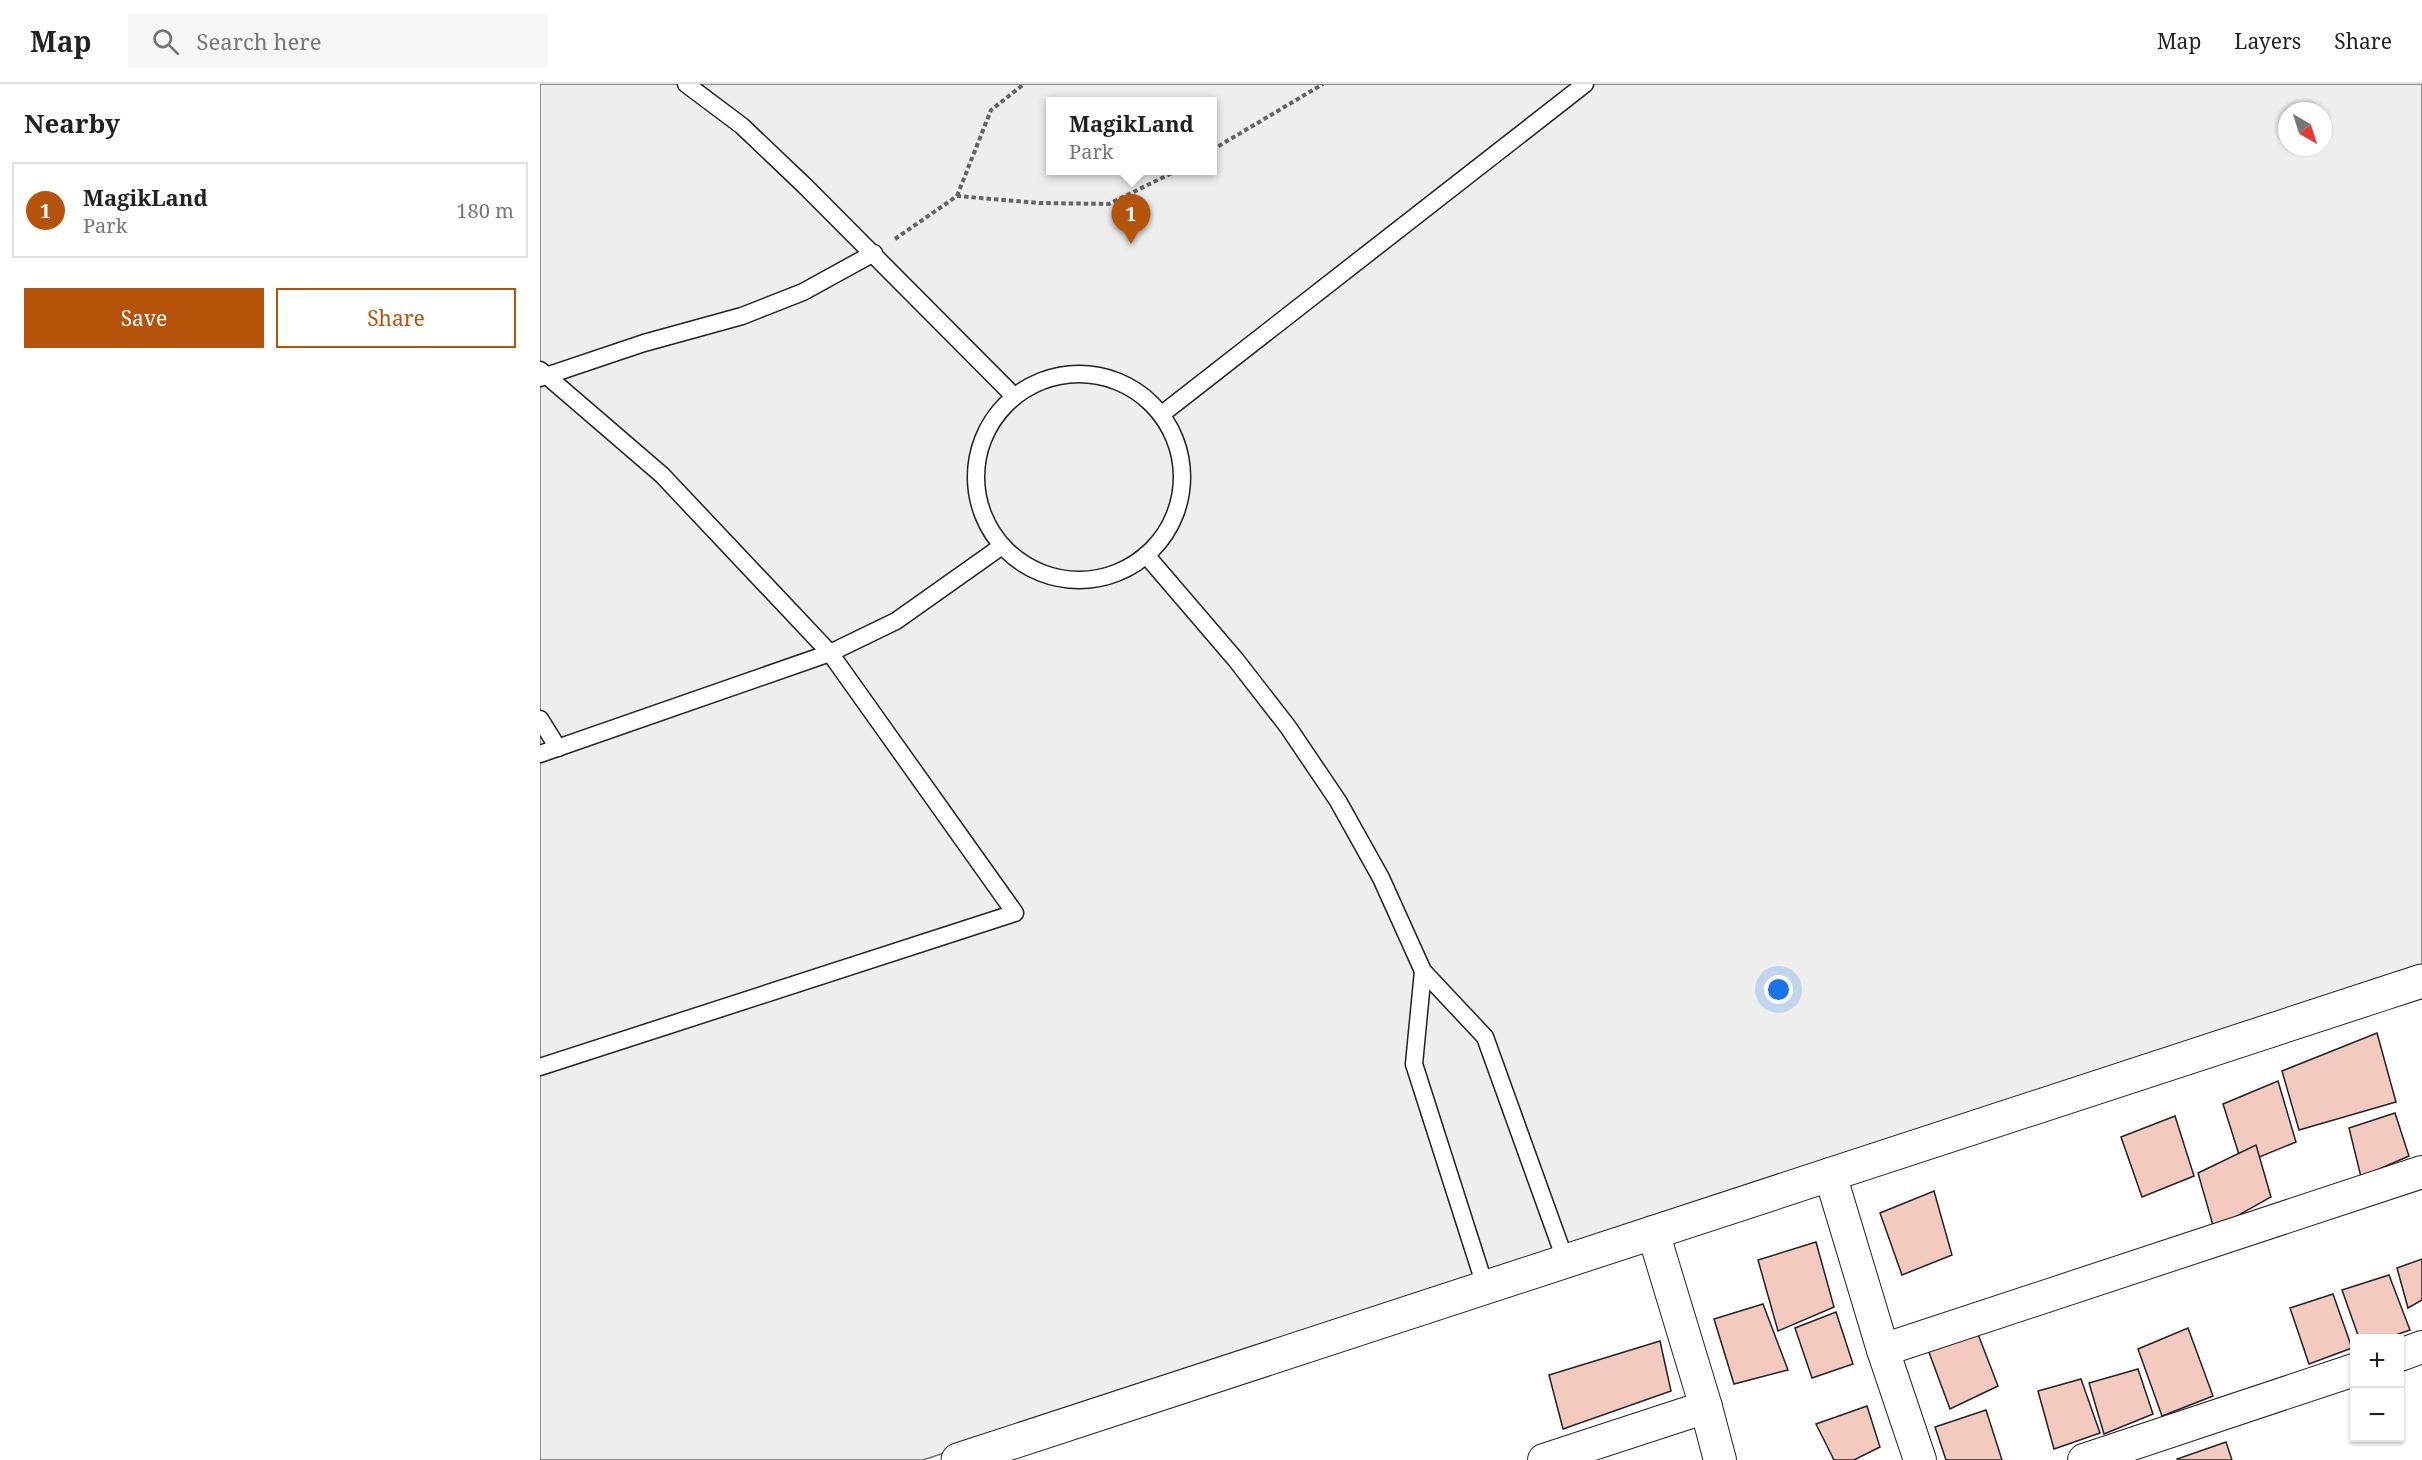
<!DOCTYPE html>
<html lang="en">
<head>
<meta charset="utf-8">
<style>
	body { margin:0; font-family:"Noto Serif",serif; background:#f6f6f6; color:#222 }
	.controls { position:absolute; right:18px; bottom:18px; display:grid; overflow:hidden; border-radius:0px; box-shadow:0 2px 4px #0004 }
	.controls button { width:54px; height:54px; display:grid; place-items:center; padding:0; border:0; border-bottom:2px solid #e0e0e0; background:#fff; color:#222; font:30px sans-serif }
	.compass { position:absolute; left:1738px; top:18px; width:54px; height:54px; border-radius:50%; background:#fff; box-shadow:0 2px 4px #0004; rotate:141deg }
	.you { position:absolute; left:1239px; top:906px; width:21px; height:21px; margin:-15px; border:4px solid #fff; border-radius:50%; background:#1a73e8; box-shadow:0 0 0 9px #1a73e833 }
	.badge { display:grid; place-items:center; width:39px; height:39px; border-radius:50%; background:#b45309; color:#fff; font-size:20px; font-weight:700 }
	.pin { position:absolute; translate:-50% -50px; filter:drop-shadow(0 2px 3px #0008) }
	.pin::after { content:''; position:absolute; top:32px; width:21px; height:18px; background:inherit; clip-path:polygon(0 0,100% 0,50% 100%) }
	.popup { position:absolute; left:506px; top:13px; width:171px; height:78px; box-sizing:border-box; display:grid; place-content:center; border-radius:0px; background:#fff; filter:drop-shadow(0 2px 4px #0005); font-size:20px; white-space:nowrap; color:#767676 }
	.popup b { font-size:22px; color:#222 }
	.popup::after { content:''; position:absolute; left:50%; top:100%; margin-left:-12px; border:12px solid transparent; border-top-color:#fff }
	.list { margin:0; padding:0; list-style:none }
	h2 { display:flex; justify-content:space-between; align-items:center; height:78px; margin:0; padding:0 24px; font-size:26px }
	h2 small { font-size:20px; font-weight:400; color:#767676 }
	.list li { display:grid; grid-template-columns:39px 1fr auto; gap:18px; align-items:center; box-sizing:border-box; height:96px; margin:0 12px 12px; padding:0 12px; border:2px solid #e0e0e0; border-radius:0px }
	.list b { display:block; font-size:22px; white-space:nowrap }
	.list p { margin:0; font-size:20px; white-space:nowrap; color:#767676 }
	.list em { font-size:20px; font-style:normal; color:#767676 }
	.actions { display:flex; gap:12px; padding:18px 24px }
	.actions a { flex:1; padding:14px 0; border:2px solid #b45309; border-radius:0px; text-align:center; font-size:21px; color:#b45309 }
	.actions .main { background:#b45309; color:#fff }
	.icon { flex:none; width:33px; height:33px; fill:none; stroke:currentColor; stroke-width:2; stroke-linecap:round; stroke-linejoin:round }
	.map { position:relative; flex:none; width:1882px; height:1376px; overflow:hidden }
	header { display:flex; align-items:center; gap:36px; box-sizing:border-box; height:84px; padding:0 30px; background:#fff; border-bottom:2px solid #e0e0e0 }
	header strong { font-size:28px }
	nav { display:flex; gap:33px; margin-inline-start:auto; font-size:21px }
	.search { width:420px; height:54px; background:#f6f6f6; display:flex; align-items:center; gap:15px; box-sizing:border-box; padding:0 21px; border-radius:0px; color:#767676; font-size:22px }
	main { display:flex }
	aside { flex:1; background:#fff }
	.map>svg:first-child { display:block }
</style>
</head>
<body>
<header>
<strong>Map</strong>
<div class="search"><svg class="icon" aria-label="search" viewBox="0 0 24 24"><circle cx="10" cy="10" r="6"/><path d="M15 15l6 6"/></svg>Search here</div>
<nav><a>Map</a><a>Layers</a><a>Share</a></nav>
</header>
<main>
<aside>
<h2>Nearby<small></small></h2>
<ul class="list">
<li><span class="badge">1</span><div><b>MagikLand</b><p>Park</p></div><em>180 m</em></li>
</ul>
<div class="actions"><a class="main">Save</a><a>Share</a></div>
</aside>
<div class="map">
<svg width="1882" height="1376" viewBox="0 0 1882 1376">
	<rect width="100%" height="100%" fill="#fff"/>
	<path fill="#eee" stroke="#6f6f6f" stroke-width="1.5" fill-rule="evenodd" d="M0,0H1882V885L383,1376H0ZM510,18H672V86H510ZM1747,27H1783V63H1747Z"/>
	<g fill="#f3c9c0" stroke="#222" stroke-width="1.5">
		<polygon points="1837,949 1856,1018 1759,1046 1742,987"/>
		<polygon points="1738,997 1756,1058 1702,1080 1683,1020"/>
		<polygon points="1855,1029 1869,1072 1821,1093 1809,1044"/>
		<polygon points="1635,1032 1654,1092 1602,1113 1581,1053"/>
		<polygon points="1716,1061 1731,1113 1674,1145 1658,1089"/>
		<polygon points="1394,1107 1412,1171 1362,1191 1340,1129"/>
		<polygon points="1276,1158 1294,1223 1238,1247 1218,1176"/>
		<polygon points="1882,1175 1882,1216 1868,1224 1857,1184"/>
		<polygon points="1849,1191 1870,1246 1847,1254 1819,1254 1802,1206"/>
		<polygon points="1793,1210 1812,1264 1769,1280 1750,1224"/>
		<polygon points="1223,1220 1248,1286 1194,1300 1174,1235"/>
		<polygon points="1296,1228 1313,1280 1272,1294 1255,1244"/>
		<polygon points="1648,1244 1673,1312 1622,1332 1598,1265"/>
		<polygon points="1436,1245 1458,1302 1410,1325 1387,1263"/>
		<polygon points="1120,1257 1131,1307 1023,1345 1009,1291"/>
		<polygon points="1598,1285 1613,1330 1564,1350 1549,1299"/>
		<polygon points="1541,1295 1560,1349 1514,1365 1498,1307"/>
		<polygon points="1327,1322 1340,1363 1314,1376 1294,1376 1276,1340"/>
		<polygon points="1446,1326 1462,1376 1406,1376 1395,1343"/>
		<polygon points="1686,1358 1692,1376 1638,1376 1637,1375"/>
	</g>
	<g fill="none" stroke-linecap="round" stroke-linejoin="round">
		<defs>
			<g id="service">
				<polyline points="146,0 202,42 265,102 474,312"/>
				<polyline points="0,286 122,391 290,569 475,829 0,983"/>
				<circle cx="539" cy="393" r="103"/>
				<polyline points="0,294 104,259 202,232 263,208 334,169"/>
				<polyline points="622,330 1045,0"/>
				<polyline points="606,471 696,576 748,643 798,717 841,794 883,887 945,953 1026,1178"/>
				<polyline points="0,635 18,664"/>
				<polyline points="0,670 290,569 356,537 462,462"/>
				<polyline points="883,887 874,980 946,1205"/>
			</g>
			<g id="minor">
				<polyline points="1290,1090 1343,1266 1380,1376"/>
				<polyline points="1343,1266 1882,1088"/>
				<polyline points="1860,1271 1882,1263"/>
				<polyline points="1166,1323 1180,1376"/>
				<polyline points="1004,1376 1166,1323 1113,1148"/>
				<polyline points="1544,1376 1814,1286"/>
			</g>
			<path id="tertiary" d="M418,1376C907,1218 1394,1056 1882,897"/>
		</defs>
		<use href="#service" stroke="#222" stroke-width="19"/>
		<use href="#minor" stroke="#222" stroke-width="34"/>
		<use href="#tertiary" stroke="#222" stroke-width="35"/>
		<g stroke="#646464" stroke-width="4" stroke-dasharray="4.5 3" stroke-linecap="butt">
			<polyline points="672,66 783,0"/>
			<polyline points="417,112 451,26 484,0"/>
			<polyline points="355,155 417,112 499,119 569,120 638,86"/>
		</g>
		<use href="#service" stroke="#fff" stroke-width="16"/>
		<use href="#minor" stroke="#fff" stroke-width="32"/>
		<use href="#tertiary" stroke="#fff" stroke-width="33"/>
	</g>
</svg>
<div class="controls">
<button>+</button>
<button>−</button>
</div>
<svg class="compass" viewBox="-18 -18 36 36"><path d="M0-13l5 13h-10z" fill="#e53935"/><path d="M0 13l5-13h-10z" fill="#767676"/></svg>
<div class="you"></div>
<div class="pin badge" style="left:591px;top:160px">1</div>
<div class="popup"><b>MagikLand</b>Park</div>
</div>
</main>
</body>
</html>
